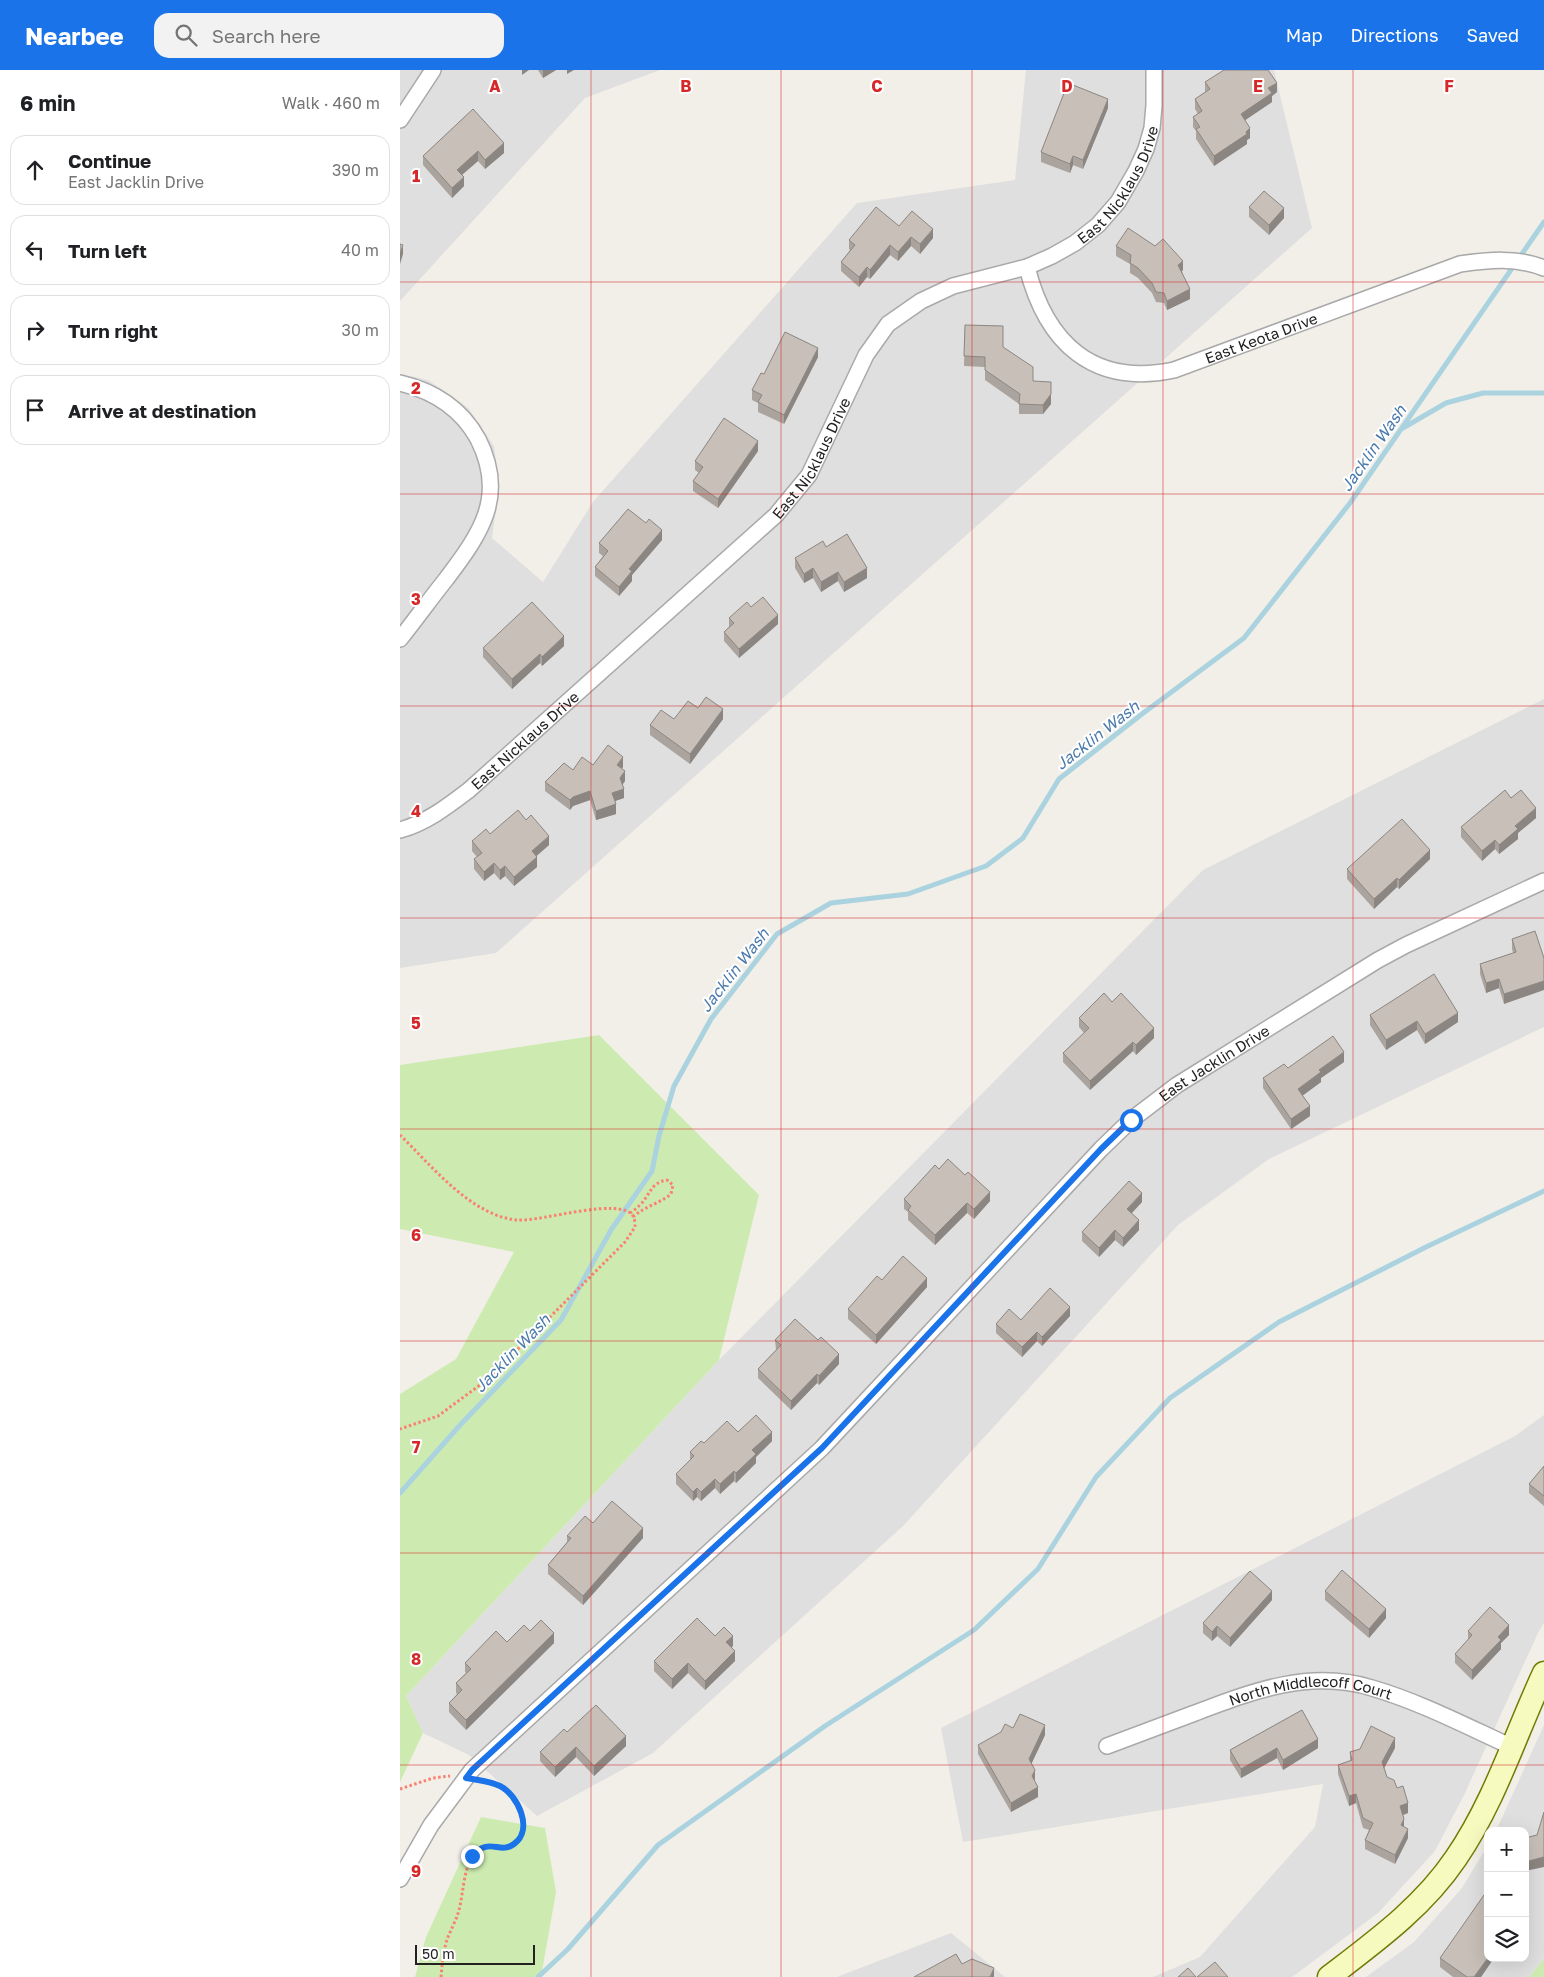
<!DOCTYPE html>
<html lang="en">
<head>
<meta charset="utf-8">
<style>
	body { margin:0; font-family:"Golos Text",sans-serif; background:#f2f2f2; color:#202124 }
	.controls { position:absolute; right:15px; bottom:15px; display:grid; overflow:hidden; border-radius:10px; box-shadow:0 5px 20px #0002 }
	.controls button { width:45px; height:45px; display:grid; place-items:center; padding:0; border:0; border-bottom:1px solid #e0e0e0; background:#fff; color:#202124; font:25px sans-serif }
	.scale { position:absolute; left:15px; bottom:12px; width:120px; box-sizing:border-box; padding-left:5px; border:2px solid #222; border-top:0; font-size:14px; line-height:18px; white-space:nowrap; color:#222; -webkit-text-stroke:4px #fff; paint-order:stroke }
	.stop { position:absolute; width:15px; height:15px; margin:-11px; border:4px solid #1a73e8; border-radius:50%; background:#fff }
	.stop.end { background:#1a73e8; border-color:#fff; box-shadow:0 1px 5px #0008 }
	.list { margin:0; padding:0; list-style:none }
	h2 { display:flex; justify-content:space-between; align-items:center; height:65px; margin:0; padding:0 20px; font-size:21px }
	h2 small { font-size:16px; font-weight:400; color:#757577 }
	.list li { display:grid; grid-template-columns:32px 1fr auto; gap:15px; align-items:center; box-sizing:border-box; height:70px; margin:0 10px 10px; padding:0 10px; border:1px solid #e0e0e0; border-radius:15px }
	.list b { display:block; font-size:19px; white-space:nowrap }
	.list p { margin:0; font-size:16px; white-space:nowrap; color:#757577 }
	.list em { font-size:16px; font-style:normal; color:#757577 }
	.icon { flex:none; width:28px; height:28px; fill:none; stroke:currentColor; stroke-width:2; stroke-linecap:round; stroke-linejoin:round }
	.map { position:relative; flex:none; width:1144px; height:1907px; overflow:hidden }
	header { display:flex; align-items:center; gap:30px; box-sizing:border-box; height:70px; padding:0 25px; background:#1a73e8; color:#fff }
	header strong { font-size:24px }
	nav { display:flex; gap:28px; margin-inline-start:auto; font-size:18px }
	.search { width:350px; height:45px; background:#f2f2f2; display:flex; align-items:center; gap:12px; box-sizing:border-box; padding:0 18px; border-radius:15px; color:#757577; font-size:19px }
	main { display:flex }
	aside { flex:1; background:#fff }
	.map>svg:first-child { display:block }
</style>
</head>
<body>
<header>
<strong>Nearbee</strong>
<div class="search"><svg class="icon" aria-label="search" viewBox="0 0 24 24"><circle cx="10" cy="10" r="6"/><path d="M15 15l6 6"/></svg>Search here</div>
<nav><a>Map</a><a>Directions</a><a>Saved</a></nav>
</header>
<main>
<aside>
<h2>6 min<small>Walk · 460 m</small></h2>
<ul class="list">
<li><svg class="icon" aria-label="ahead" viewBox="0 0 24 24"><path d="M12 20V5M6 11l6-6 6 6"/></svg><div><b>Continue</b><p>East Jacklin Drive</p></div><em>390 m</em></li>
<li><svg class="icon" aria-label="left" viewBox="0 0 24 24"><path d="M17 20v-9H6M10 6l-5 5 5 5"/></svg><div><b>Turn left</b></div><em>40 m</em></li>
<li><svg class="icon" aria-label="right" viewBox="0 0 24 24"><path d="M7 20v-9h11M14 6l5 5-5 5"/></svg><div><b>Turn right</b></div><em>30 m</em></li>
<li><svg class="icon" aria-label="arrive" viewBox="0 0 24 24"><path d="M6 21V4h12l-3 4 3 4H6"/></svg><div><b>Arrive at destination</b></div></li>
</ul>
</aside>
<div class="map">
<svg width="1144" height="1907" viewBox="0 0 1144 1907">
	<rect width="100%" height="100%" fill="#f2efe9"/>
	<g fill="#e0dfdf">
		<polygon points="0,0 260,0 185,28 0,231"/>
		<polygon points="626,0 874,0 912,158 96,883 0,898 0,304 28,310 68,338 94,376 99,416 92,468 143,512 193,432 457,133 615,110"/>
		<polygon points="1144,629 1144,957 869,1089 778,1155 503,1456 253,1683 137,1746 69,1685 23,1663 6,1626 319,1290 803,800"/>
		<polygon points="1144,1345 1144,1553 1138,1563 1065,1723 1035,1781 978,1843 892,1907 753,1907 800,1887 915,1757 923,1714 563,1772 541,1658 1115,1366"/>
		<polygon points="1144,1655 1144,1889 1129,1907 966,1907 1014,1872 1062,1818 1088,1775 1088,1888 1125,1888 1125,1761 1096,1761"/>
		<polygon points="551,1863 605,1907 437,1907"/>
	</g>
	<g fill="#cdebb0">
		<polygon points="199,965 359,1125 319,1290 6,1626 23,1663 0,1712 0,1324 56,1289 114,1182 0,1159 0,995"/>
		<polygon points="81,1747 145,1758 156,1822 141,1907 15,1907 26,1867"/>
		<polygon points="1144,1889 1144,1907 1129,1907"/>
	</g>
	<g fill="none" stroke-linecap="round" stroke-linejoin="round">
		<g stroke="#aad3df" stroke-width="5">
			<polyline points="1003,358 1046,333 1083,323 1144,323"/>
			<polyline points="0,1423 61,1354 161,1250 211,1160 252,1101 259,1066 274,1016 311,949 377,864 431,833 508,824 586,796 623,768 659,709 742,644 844,568 950,433 1144,152"/>
			<polyline points="138,1907 168,1879 258,1775 425,1656 574,1560 638,1499 696,1407 770,1328 879,1252 1026,1177 1144,1121"/>
		</g>
		<defs>
			<g id="street">
				<polyline points="0,50 33,0"/>
				<path id="s1" d="M627,197C646,273 693,317 774,300L1060,194C1089,190 1116,187 1144,198"/>
				<path d="M0,313C34,321 61,338 78,369C107,426 81,463 47,508C31,528 16,549 0,569"/>
				<path id="s2" d="M0,760C26,753 48,736 69,720L376,445L409,405L466,285L488,254L521,231L553,216L627,197L652,186L675,173L698,155L718,132L736,101L746,79L752,58L754,35V0"/>
				<path id="s3" d="M707,1676C736,1665 766,1654 795,1643C853,1621 910,1599 972,1618C1020,1632 1066,1656 1112,1677"/>
				<path id="s4" d="M0,1809L31,1755L72,1700L422,1378L701,1079L731,1050L777,1015L978,890L1006,875L1144,811"/>
			</g>
			<path id="secondary" d="M929,1907C976,1871 1023,1837 1056,1788C1095,1731 1115,1665 1144,1603"/>
		</defs>
		<use href="#street" stroke="#a9a9a9" stroke-width="18"/>
		<use href="#secondary" stroke="#707d05" stroke-width="25"/>
		<g stroke="#fa8072" stroke-width="3" stroke-dasharray="2.5 2.5" stroke-linecap="butt">
			<path d="M0,1065C31,1095 72,1147 118,1150C140,1152 221,1126 233,1146C235,1149 235,1154 235,1157L225,1172L88,1309L38,1346L0,1359"/>
			<path d="M230,1143C233,1141 237,1138 240,1135C251,1124 250,1113 267,1110L273,1115L271,1124C259,1134 245,1136 233,1147"/>
			<polyline points="0,1719 33,1708 50,1706"/>
			<path d="M41,1907C42,1896 43,1883 46,1873C49,1862 56,1852 59,1840C63,1825 64,1797 73,1785C86,1766 105,1786 118,1771C130,1757 119,1730 106,1720C99,1714 90,1712 81,1710"/>
		</g>
		<use href="#street" stroke="#fff" stroke-width="15"/>
		<use href="#secondary" stroke="#f7fabf" stroke-width="22"/>
	</g>
	<g fill="#aba49e">
		<polygon points="138,0 156,0 143,8"/>
		<polygon points="805,12 877,22 872,26 872,32 845,50 850,68 847,70 847,74 814,96 796,69 796,61 793,57 793,47 798,44 795,39 795,29 805,22"/>
		<polygon points="708,38 683,99 673,95 670,103 641,92 641,82"/>
		<polygon points="73,39 104,83 85,99 78,91 62,105 64,116 52,128 23,95 23,86"/>
		<polygon points="849,137 884,148 869,165 849,147"/>
		<polygon points="499,156 533,168 520,184 511,176 498,191 490,185 470,209 467,207 459,217 441,201 441,192 450,180 449,179 449,170"/>
		<polygon points="716,176 783,200 782,201 790,229 767,240 764,233 756,232 752,223 738,208 730,203 730,194 716,186"/>
		<polygon points="565,255 603,277 633,311 651,334 643,344 619,344 619,334 585,310 585,297 564,296"/>
		<polygon points="418,287 384,354 358,342 358,333 352,330 352,320 364,304"/>
		<polygon points="358,381 318,438 293,421 293,411 299,403 295,400 295,391"/>
		<polygon points="262,470 232,505 232,511 219,526 195,506 195,497 203,486 199,483 199,473"/>
		<polygon points="426,477 467,508 444,522 438,511 421,522 413,508 404,513 395,498 395,488"/>
		<polygon points="351,537 378,554 339,588 324,571 324,562 329,557 329,548"/>
		<polygon points="164,576 142,596 140,593 112,619 83,587 83,578"/>
		<polygon points="298,638 323,649 290,694 250,665 250,655 274,649"/>
		<polygon points="193,695 223,697 222,698 225,711 222,715 224,728 215,731 216,744 196,750 190,730 173,736 170,740 145,721 145,712 173,700"/>
		<polygon points="1111,728 1136,748 1118,763 1118,769 1099,784 1095,779 1082,791 1061,767 1061,757"/>
		<polygon points="90,764 149,775 136,786 137,797 114,816 105,806 100,810 94,803 84,811 74,799 74,789 77,787 72,781 72,771"/>
		<polygon points="1030,789 999,819 997,817 974,839 947,809 947,799"/>
		<polygon points="1112,869 1144,888 1104,934 1099,918 1086,923 1080,904 1080,894 1113,883 1112,879"/>
		<polygon points="712,932 754,968 736,985 733,981 690,1020 663,992 663,983 684,963 679,957 679,948"/>
		<polygon points="970,945 1058,952 1025,974 1017,960 986,980 970,955"/>
		<polygon points="944,992 921,1008 921,1012 902,1026 910,1046 891,1059 863,1018 863,1008 888,998"/>
		<polygon points="539,1099 590,1131 574,1149 567,1143 535,1175 508,1150 508,1142 504,1139 504,1129"/>
		<polygon points="742,1132 732,1143 739,1160 723,1177 715,1170 699,1187 682,1171 682,1162"/>
		<polygon points="482,1210 527,1217 476,1274 448,1249 448,1239"/>
		<polygon points="670,1246 642,1276 637,1271 622,1287 596,1263 596,1254"/>
		<polygon points="375,1270 439,1294 419,1315 417,1313 391,1340 358,1308 358,1299 376,1280"/>
		<polygon points="338,1362 372,1371 356,1387 356,1393 336,1413 334,1411 320,1424 315,1418 301,1431 297,1427 293,1431 276,1414 276,1404 290,1391 290,1382 304,1373"/>
		<polygon points="1144,1396 1144,1436 1129,1423 1129,1414"/>
		<polygon points="193,1453 243,1468 183,1535 148,1504 148,1495 167,1472 167,1466"/>
		<polygon points="925,1521 986,1548 969,1568 925,1530"/>
		<polygon points="872,1530 830,1577 817,1566 812,1571 803,1563 803,1553"/>
		<polygon points="130,1561 154,1573 66,1660 49,1642 49,1633 57,1624 56,1623 56,1613 66,1603 65,1602 65,1593"/>
		<polygon points="1068,1561 1109,1565 1101,1573 1101,1579 1072,1610 1055,1593 1055,1584 1068,1570"/>
		<polygon points="315,1566 333,1576 331,1577 335,1591 305,1620 288,1603 272,1619 254,1601 254,1591"/>
		<polygon points="902,1640 918,1678 883,1700 877,1688 841,1708 830,1690 830,1680"/>
		<polygon points="613,1658 645,1665 631,1694 638,1727 611,1742 578,1684 578,1675"/>
		<polygon points="167,1662 226,1676 194,1706 176,1687 155,1707 140,1691 140,1682"/>
		<polygon points="995,1678 984,1698 987,1707 997,1718 1008,1743 1003,1745 1004,1757 1008,1768 995,1794 965,1779 965,1770 969,1760 963,1758 956,1733 949,1736 938,1704 938,1695 950,1691 950,1682"/>
		<polygon points="1040,1888 1094,1888 1081,1907 1053,1907 1040,1897"/>
	</g>
	<g fill="#8b8681">
		<polygon points="122,0 129,0 122,5"/>
		<polygon points="143,0 156,0 143,8"/>
		<polygon points="167,0 174,0 167,4"/>
		<polygon points="877,13 877,22 872,26 872,32 841,53 841,44 868,18"/>
		<polygon points="708,29 708,38 683,99 683,90"/>
		<polygon points="850,58 850,68 847,70 847,74 814,96 814,86"/>
		<polygon points="104,73 104,83 85,99 85,90"/>
		<polygon points="78,81 78,91 57,109 57,100"/>
		<polygon points="673,86 673,95 670,103 670,94"/>
		<polygon points="64,107 64,116 52,128 52,118"/>
		<polygon points="884,138 884,148 869,165 869,155"/>
		<polygon points="533,159 533,168 520,184 520,174"/>
		<polygon points="511,167 511,176 498,191 498,182"/>
		<polygon points="3,175 3,184 0,194 0,184"/>
		<polygon points="490,175 490,185 470,209 470,200"/>
		<polygon points="783,191 783,200 778,204 778,195"/>
		<polygon points="467,197 467,207 459,217 459,207"/>
		<polygon points="790,219 790,229 767,240 767,231"/>
		<polygon points="418,278 418,287 384,354 384,345"/>
		<polygon points="651,312 651,334 643,344 643,335"/>
		<polygon points="358,371 358,381 318,438 318,429"/>
		<polygon points="262,460 262,470 232,505 232,511 219,526 219,517 229,499"/>
		<polygon points="413,498 413,508 404,513 404,504"/>
		<polygon points="467,498 467,508 444,522 444,512"/>
		<polygon points="438,502 438,511 421,522 421,512"/>
		<polygon points="378,545 378,554 339,588 339,579"/>
		<polygon points="164,566 164,576 142,596 142,587"/>
		<polygon points="140,584 140,593 112,619 112,609"/>
		<polygon points="323,639 323,649 290,694 290,684"/>
		<polygon points="223,687 223,697 217,704 217,695"/>
		<polygon points="225,701 225,711 220,718 220,708"/>
		<polygon points="224,719 224,728 212,732 212,723"/>
		<polygon points="190,721 190,730 173,736 170,740 170,730 173,727"/>
		<polygon points="216,734 216,744 196,750 196,741"/>
		<polygon points="1136,738 1136,748 1118,763 1118,769 1099,784 1099,775 1115,756"/>
		<polygon points="149,766 149,775 132,790 132,781"/>
		<polygon points="1095,770 1095,779 1082,791 1082,781"/>
		<polygon points="1030,780 1030,789 999,819 999,810"/>
		<polygon points="137,787 137,797 114,816 114,807"/>
		<polygon points="94,793 94,803 84,811 84,802"/>
		<polygon points="105,796 105,806 100,810 100,800"/>
		<polygon points="997,808 997,817 974,839 974,829"/>
		<polygon points="1099,909 1099,918 1086,923 1086,913"/>
		<polygon points="1144,911 1144,920 1104,934 1104,924"/>
		<polygon points="1058,943 1058,952 1025,974 1025,964"/>
		<polygon points="1017,951 1017,960 986,980 986,970"/>
		<polygon points="754,958 754,968 736,985 736,975"/>
		<polygon points="733,972 733,981 690,1020 690,1011"/>
		<polygon points="944,982 944,992 921,1008 921,1012 898,1029 898,1019 919,1000"/>
		<polygon points="910,1036 910,1046 891,1059 891,1049"/>
		<polygon points="590,1122 590,1131 574,1149 574,1139"/>
		<polygon points="742,1123 742,1132 727,1148 727,1139"/>
		<polygon points="567,1133 567,1143 535,1175 535,1165"/>
		<polygon points="739,1150 739,1160 723,1177 723,1168"/>
		<polygon points="715,1160 715,1170 699,1187 699,1178"/>
		<polygon points="527,1208 527,1217 476,1274 476,1265"/>
		<polygon points="670,1237 670,1246 642,1276 642,1267"/>
		<polygon points="637,1262 637,1271 622,1287 622,1277"/>
		<polygon points="439,1284 439,1294 419,1315 419,1306"/>
		<polygon points="417,1304 417,1313 391,1340 391,1331"/>
		<polygon points="372,1362 372,1371 356,1387 356,1393 336,1413 336,1403 352,1380"/>
		<polygon points="334,1401 334,1411 320,1424 320,1414"/>
		<polygon points="315,1409 315,1418 301,1431 301,1422"/>
		<polygon points="297,1418 297,1427 293,1431 293,1422"/>
		<polygon points="243,1458 243,1468 183,1535 183,1526"/>
		<polygon points="872,1521 872,1530 830,1577 830,1568"/>
		<polygon points="986,1539 986,1548 969,1568 969,1559"/>
		<polygon points="1109,1555 1109,1565 1101,1573 1101,1579 1072,1610 1072,1600 1098,1567"/>
		<polygon points="817,1556 817,1566 812,1571 812,1562"/>
		<polygon points="154,1563 154,1573 66,1660 66,1650"/>
		<polygon points="333,1566 333,1576 326,1582 326,1572"/>
		<polygon points="335,1581 335,1591 305,1620 305,1611"/>
		<polygon points="288,1593 288,1603 272,1619 272,1609"/>
		<polygon points="645,1655 645,1665 629,1699 629,1689"/>
		<polygon points="226,1666 226,1676 194,1706 194,1696"/>
		<polygon points="995,1668 995,1678 982,1702 982,1692"/>
		<polygon points="918,1669 918,1678 883,1700 883,1690"/>
		<polygon points="176,1677 176,1687 155,1707 155,1697"/>
		<polygon points="877,1678 877,1688 841,1708 841,1699"/>
		<polygon points="635,1700 635,1709 632,1715 632,1706"/>
		<polygon points="638,1717 638,1727 611,1742 611,1733"/>
		<polygon points="956,1724 956,1733 949,1736 949,1726"/>
		<polygon points="1008,1733 1008,1743 1000,1746 1000,1736"/>
		<polygon points="1004,1749 1004,1758 1001,1755"/>
		<polygon points="1008,1759 1008,1768 995,1794 995,1785"/>
		<polygon points="1144,1787 1144,1797 1125,1801 1125,1792"/>
		<polygon points="1088,1888 1094,1888 1081,1907 1074,1907"/>
		<polygon points="594,1898 594,1907 590,1907"/>
	</g>
	<g fill="#c7bfb8" stroke="#8b8681">
		<polygon points="824,0 868,0 877,13 868,18 872,23 841,44 850,58 846,62 847,64 814,86 796,59 800,57 793,47 802,41 795,29 810,19 805,12"/>
		<polygon points="668,13 708,29 683,90 673,86 670,94 641,82"/>
		<polygon points="73,39 104,73 85,90 78,81 57,100 64,107 52,118 23,86"/>
		<polygon points="864,121 884,138 869,155 849,137"/>
		<polygon points="476,137 499,156 512,141 533,159 520,174 511,167 498,182 490,175 470,200 467,197 459,207 441,192 455,175 449,170"/>
		<polygon points="728,158 755,176 763,169 783,191 778,195 790,219 767,231 764,223 756,222 752,213 738,198 730,193 731,185 716,176"/>
		<polygon points="0,174 3,175 0,184"/>
		<polygon points="565,255 603,256 603,277 633,297 633,311 651,312 651,324 643,335 619,334 620,324 585,300 585,287 564,286"/>
		<polygon points="385,262 418,278 384,345 358,332 362,325 352,320 361,303 364,304"/>
		<polygon points="324,348 358,371 318,429 293,411 303,397 295,391"/>
		<polygon points="228,439 246,453 249,449 262,460 229,499 232,501 219,517 195,497 208,481 199,473"/>
		<polygon points="447,464 467,498 444,512 438,502 421,512 413,498 404,504 395,488 423,471 426,477"/>
		<polygon points="363,527 378,545 339,579 324,562 334,553 329,548 347,532 351,537"/>
		<polygon points="132,532 164,566 142,587 140,584 112,609 83,578"/>
		<polygon points="306,627 323,639 290,684 250,655 261,640 274,649 288,631 298,638"/>
		<polygon points="208,675 223,687 217,695 225,701 220,708 224,719 212,723 216,734 196,741 190,721 173,727 170,730 145,712 164,693 173,700 182,687 193,695"/>
		<polygon points="1105,720 1111,728 1121,720 1136,738 1115,756 1118,759 1099,775 1095,770 1082,781 1061,757"/>
		<polygon points="118,740 126,750 131,745 149,766 132,781 137,787 114,807 105,796 100,800 94,793 84,802 74,789 82,783 72,771 86,759 90,764"/>
		<polygon points="1002,749 1030,780 999,810 997,808 974,829 947,799"/>
		<polygon points="1135,861 1144,888 1144,911 1104,924 1099,909 1086,913 1080,894 1116,882 1112,869"/>
		<polygon points="1034,904 1058,943 1025,964 1017,951 986,970 970,945"/>
		<polygon points="704,923 712,932 721,923 754,958 736,975 733,972 690,1011 663,983 689,958 679,948"/>
		<polygon points="933,966 944,982 919,1000 921,1002 898,1019 910,1036 891,1049 863,1008 884,994 888,998"/>
		<polygon points="548,1089 565,1105 568,1102 590,1122 574,1139 567,1133 535,1165 508,1140 511,1136 504,1129 535,1095 539,1099"/>
		<polygon points="729,1111 742,1123 727,1139 739,1150 723,1168 715,1160 699,1178 682,1162"/>
		<polygon points="503,1186 527,1208 476,1265 448,1239 477,1206 482,1210"/>
		<polygon points="650,1218 670,1237 642,1267 637,1262 622,1277 596,1254 609,1239 621,1250"/>
		<polygon points="395,1249 418,1270 421,1267 439,1284 419,1306 417,1304 391,1331 358,1299 381,1275 375,1270"/>
		<polygon points="356,1345 372,1362 352,1380 356,1384 336,1403 334,1401 320,1414 315,1409 301,1422 297,1418 293,1422 276,1404 294,1386 290,1382 301,1371 304,1373 327,1351 338,1362"/>
		<polygon points="1144,1396 1144,1426 1129,1414"/>
		<polygon points="212,1431 243,1458 183,1526 148,1495 171,1468 167,1466 185,1446 193,1453"/>
		<polygon points="942,1500 986,1539 969,1559 925,1521"/>
		<polygon points="850,1501 872,1521 830,1568 817,1556 812,1562 803,1553"/>
		<polygon points="1090,1537 1109,1555 1098,1567 1101,1570 1072,1600 1055,1584 1072,1565 1068,1561"/>
		<polygon points="297,1548 315,1566 324,1557 333,1566 326,1572 335,1581 305,1611 288,1593 272,1609 254,1591"/>
		<polygon points="141,1550 154,1563 66,1650 49,1633 62,1620 56,1613 71,1599 65,1593 96,1561 107,1572 124,1555 130,1561"/>
		<polygon points="196,1635 226,1666 194,1696 176,1677 155,1697 140,1682 164,1659 167,1662"/>
		<polygon points="902,1640 918,1669 883,1690 877,1678 841,1699 830,1680"/>
		<polygon points="620,1644 645,1655 629,1689 635,1700 632,1706 638,1717 611,1733 578,1675 601,1662 605,1654 613,1658"/>
		<polygon points="971,1656 995,1668 982,1692 987,1707 994,1710 997,1718 1003,1716 1008,1733 1000,1736 1004,1749 1001,1755 1008,1759 995,1785 965,1770 973,1753 963,1748 956,1724 949,1726 938,1695 952,1690 950,1682 960,1679"/>
		<polygon points="1144,1742 1144,1787 1125,1792 1125,1768 1137,1765"/>
		<polygon points="1084,1825 1088,1827 1088,1888 1074,1907 1067,1907 1040,1888"/>
		<polygon points="556,1884 562,1894 572,1889 594,1898 590,1907 514,1907"/>
		<polygon points="815,1892 828,1907 797,1907"/>
		<polygon points="788,1898 796,1907 778,1907"/>
	</g>
	<g fill="none" stroke-linecap="round" stroke-linejoin="round">
		<path stroke="#1a73e8" stroke-width="6" d="M72,1786C90,1766 99,1785 114,1774C134,1760 118,1725 100,1716C90,1711 77,1710 66,1708L72,1700L422,1378L701,1079L731,1050"/>
	</g>
	<path fill="none" stroke="#d62828" stroke-width="1" stroke-opacity="0.55" d="M191,0V1907M381,0V1907M572,0V1907M763,0V1907M953,0V1907M0,212H1144M0,424H1144M0,636H1144M0,848H1144M0,1059H1144M0,1271H1144M0,1483H1144M0,1695H1144"/>
	<g text-anchor="middle" dominant-baseline="central" stroke-width="4" stroke-linejoin="round" paint-order="stroke">
		<g font-size="15" fill="#222" stroke="#fff">
			<text stroke="none"><textPath href="#s2" startOffset="995">East Nicklaus Drive</textPath></text>
			<text stroke="none"><textPath href="#s1" startOffset="296">East Keota Drive</textPath></text>
			<text stroke="none"><textPath href="#s2" startOffset="560">East Nicklaus Drive</textPath></text>
			<text stroke="none"><textPath href="#s2" startOffset="155">East Nicklaus Drive</textPath></text>
			<text stroke="none"><textPath href="#s4" startOffset="1158">East Jacklin Drive</textPath></text>
			<text stroke="none"><textPath href="#s3" startOffset="214">North Middlecoff Court</textPath></text>
		</g>
		<g font-size="16" font-style="italic" fill="#4a7aab" stroke="#fff">
			<text transform="translate(973 378) rotate(-55)">Jacklin Wash</text>
			<text transform="translate(697 665) rotate(-38)">Jacklin Wash</text>
			<text transform="translate(334 900) rotate(-52)">Jacklin Wash</text>
			<text transform="translate(112 1283) rotate(-46)">Jacklin Wash</text>
		</g>
	</g>
	<g font-size="16" text-anchor="middle" font-weight="bold" fill="#d62828" stroke="#fff" stroke-width="4" stroke-linejoin="round" paint-order="stroke">
		<text x="95" y="22">A</text>
		<text x="286" y="22">B</text>
		<text x="477" y="22">C</text>
		<text x="667" y="22">D</text>
		<text x="858" y="22">E</text>
		<text x="1049" y="22">F</text>
		<text x="16" y="112">1</text>
		<text x="16" y="324">2</text>
		<text x="16" y="535">3</text>
		<text x="16" y="747">4</text>
		<text x="16" y="959">5</text>
		<text x="16" y="1171">6</text>
		<text x="16" y="1383">7</text>
		<text x="16" y="1595">8</text>
		<text x="16" y="1807">9</text>
	</g>
</svg>
<div class="controls">
<button>+</button>
<button>−</button>
<button><svg class="icon" aria-label="layers" viewBox="0 0 24 24"><path d="M12 4l9 5-9 5-9-5zM3 14l9 5 9-5"/></svg></button>
</div>
<div class="scale">50 m</div>
<div class="stop" style="left:731px;top:1050px"></div>
<div class="stop end" style="left:72px;top:1786px"></div>
</div>
</main>
</body>
</html>
